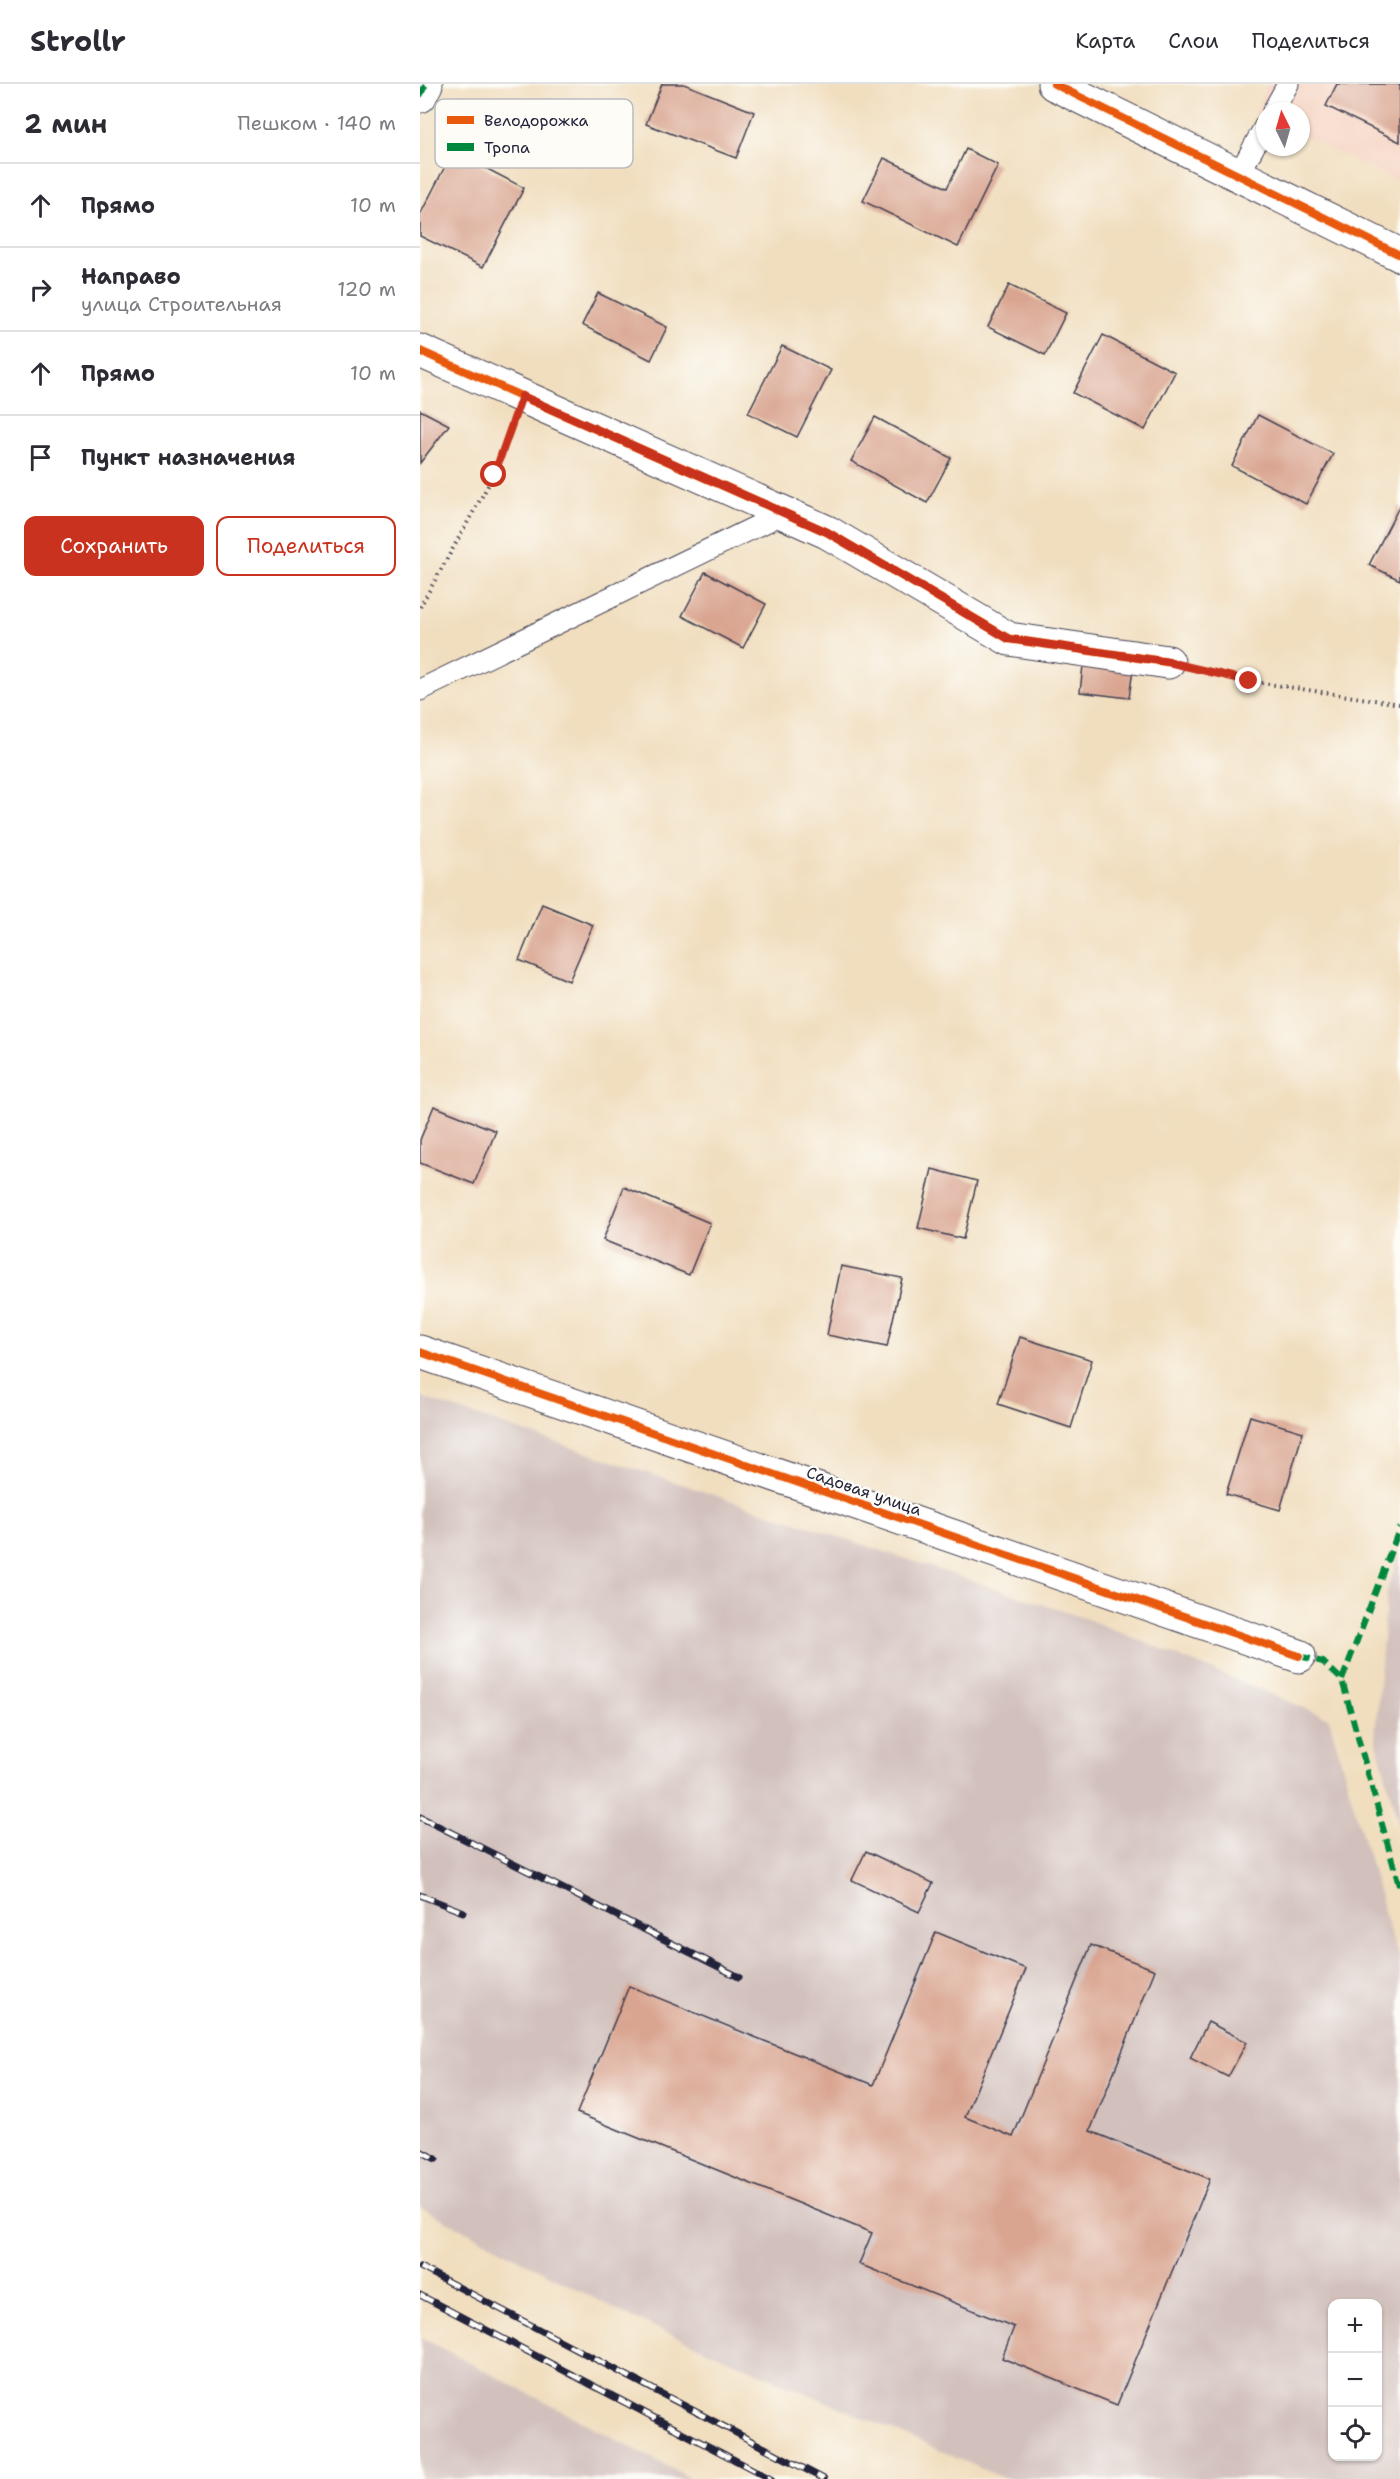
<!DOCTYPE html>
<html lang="ru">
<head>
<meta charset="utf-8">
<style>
	body { margin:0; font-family:"Shantell Sans",sans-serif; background:#f7f7f7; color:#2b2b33 }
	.controls { position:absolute; right:18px; bottom:18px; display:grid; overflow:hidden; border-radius:12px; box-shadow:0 2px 4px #0004 }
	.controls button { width:54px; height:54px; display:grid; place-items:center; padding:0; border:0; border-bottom:2px solid #e1e1e2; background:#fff; color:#2b2b33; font:30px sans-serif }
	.compass { position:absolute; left:836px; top:18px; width:54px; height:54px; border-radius:50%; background:#fff; box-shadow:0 2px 4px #0004; rotate:355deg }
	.stop { position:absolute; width:18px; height:18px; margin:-14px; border:4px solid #c8321e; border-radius:50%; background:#fff }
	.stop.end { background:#c8321e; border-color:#fff; box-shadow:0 2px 6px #0008 }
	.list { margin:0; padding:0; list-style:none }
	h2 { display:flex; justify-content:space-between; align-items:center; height:78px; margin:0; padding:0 24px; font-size:26px }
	h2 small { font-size:20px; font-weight:400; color:#7c7c81 }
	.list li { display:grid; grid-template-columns:39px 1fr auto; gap:18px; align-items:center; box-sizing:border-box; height:84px; padding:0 24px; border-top:2px solid #e1e1e2 }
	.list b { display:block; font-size:22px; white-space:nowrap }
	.list p { margin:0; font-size:20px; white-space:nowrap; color:#7c7c81 }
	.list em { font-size:20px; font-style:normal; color:#7c7c81 }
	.actions { display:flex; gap:12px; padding:18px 24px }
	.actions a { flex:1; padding:14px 0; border:2px solid #c8321e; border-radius:12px; text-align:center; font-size:21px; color:#c8321e }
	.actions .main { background:#c8321e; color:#fff }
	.icon { flex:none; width:33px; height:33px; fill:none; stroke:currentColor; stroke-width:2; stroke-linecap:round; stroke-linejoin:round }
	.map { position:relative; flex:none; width:980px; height:2395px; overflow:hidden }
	header { display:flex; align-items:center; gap:36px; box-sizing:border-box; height:84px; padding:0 30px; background:#fff; border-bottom:2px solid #e1e1e2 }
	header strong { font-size:28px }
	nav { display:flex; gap:33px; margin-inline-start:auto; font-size:21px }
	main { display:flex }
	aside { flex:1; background:#fff }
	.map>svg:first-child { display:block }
</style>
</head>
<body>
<header>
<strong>Strollr</strong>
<nav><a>Карта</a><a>Слои</a><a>Поделиться</a></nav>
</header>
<main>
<aside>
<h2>2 мин<small>Пешком · 140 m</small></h2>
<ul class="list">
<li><svg class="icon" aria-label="ahead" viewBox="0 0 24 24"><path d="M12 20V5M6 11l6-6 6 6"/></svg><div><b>Прямо</b></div><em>10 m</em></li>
<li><svg class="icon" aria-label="right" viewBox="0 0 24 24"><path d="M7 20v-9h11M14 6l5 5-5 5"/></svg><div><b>Направо</b><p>улица Строительная</p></div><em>120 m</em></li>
<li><svg class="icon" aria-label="ahead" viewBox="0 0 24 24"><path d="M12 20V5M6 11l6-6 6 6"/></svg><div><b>Прямо</b></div><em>10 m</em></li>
<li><svg class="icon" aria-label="arrive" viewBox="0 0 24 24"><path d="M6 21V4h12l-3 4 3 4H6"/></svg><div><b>Пункт назначения</b></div></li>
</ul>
<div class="actions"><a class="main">Сохранить</a><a>Поделиться</a></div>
</aside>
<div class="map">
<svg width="980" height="2395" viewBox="0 0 980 2395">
	<rect width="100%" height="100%" fill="#fdfcf7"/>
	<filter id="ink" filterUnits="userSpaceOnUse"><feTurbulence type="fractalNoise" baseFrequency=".0167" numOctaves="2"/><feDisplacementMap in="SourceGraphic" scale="12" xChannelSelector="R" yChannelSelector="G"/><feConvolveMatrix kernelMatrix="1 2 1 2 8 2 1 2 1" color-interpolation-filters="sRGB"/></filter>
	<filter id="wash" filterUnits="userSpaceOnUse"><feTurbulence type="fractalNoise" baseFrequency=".008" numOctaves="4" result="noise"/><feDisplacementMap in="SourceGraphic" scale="24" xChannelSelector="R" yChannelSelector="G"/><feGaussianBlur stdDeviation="1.35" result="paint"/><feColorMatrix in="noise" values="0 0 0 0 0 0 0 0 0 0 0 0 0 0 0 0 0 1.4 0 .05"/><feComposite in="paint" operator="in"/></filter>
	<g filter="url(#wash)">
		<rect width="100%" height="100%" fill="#f1debf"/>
		<polygon fill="#f5d3c1" points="848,0 980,0 980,98 881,51 881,27 845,27 845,34 834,29"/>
		<g fill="#d1c0bc" fill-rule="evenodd">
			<path d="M0,1313L670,1536L909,1634L971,1852L980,1874V2395H585L208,2232L0,2123ZM912,2220H958V2372H912Z"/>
			<polygon points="980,1469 980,1746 955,1651 967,1505"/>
			<polygon points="0,2253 272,2395 0,2395"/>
		</g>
		<g id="blocks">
			<g fill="#d9a490">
				<polygon points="242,0 264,0 334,28 316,74 226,40"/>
				<polygon points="917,0 980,0 980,58 906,22"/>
				<polygon points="546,65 578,81 538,163 443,117 464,74 527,104"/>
				<polygon points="33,67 104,104 63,183 0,152 0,131"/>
				<polygon points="589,201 646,229 625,271 568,243"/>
				<polygon points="178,209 247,243 231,276 162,241"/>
				<polygon points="683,251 755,288 725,346 653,309"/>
				<polygon points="362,262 411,286 377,353 328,329"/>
				<polygon points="0,326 29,341 0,379"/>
				<polygon points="838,331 913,370 886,420 812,382"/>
				<polygon points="455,333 531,374 507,419 431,377"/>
				<polygon points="980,421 980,496 949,481"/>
				<polygon points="285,488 346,520 323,564 262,532"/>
				<polygon points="664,573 714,578 709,614 660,608"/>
				<polygon points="122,820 173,841 149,897 99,876"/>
				<polygon points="14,1022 76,1047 54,1100 0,1079 0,1056"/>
				<polygon points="512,1085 557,1097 543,1155 498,1144"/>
				<polygon points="204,1103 290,1139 269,1191 183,1156"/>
				<polygon points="421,1182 482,1194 467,1263 407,1251"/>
				<polygon points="600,1253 672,1276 651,1344 578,1320"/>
				<polygon points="830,1332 883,1348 860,1426 806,1410"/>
				<polygon points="446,1767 513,1799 499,1828 432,1796"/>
				<polygon points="516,1848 606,1885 545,2033 593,2053 671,1861 735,1886 670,2047 790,2095 697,2321 582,2274 594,2243 439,2180 452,2149 157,2029 209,1902 453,2001"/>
				<polygon points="788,1938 827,1958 808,1993 770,1974"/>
			</g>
		</g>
	</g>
	<g filter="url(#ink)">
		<use href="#blocks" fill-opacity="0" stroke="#413e4f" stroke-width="1.5"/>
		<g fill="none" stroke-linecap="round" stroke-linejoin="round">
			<defs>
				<g id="service">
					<polyline points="853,27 868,0"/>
					<polyline points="818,92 845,42"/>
					<polyline points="0,606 364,429"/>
				</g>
				<g id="minor">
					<polyline points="0,12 6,0"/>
					<polyline points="0,267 407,448 589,555 748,578"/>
					<polyline points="0,1268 879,1572"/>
				</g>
				<polyline id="tertiary" points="634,0 980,171"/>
			</defs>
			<use href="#service" stroke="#413e4f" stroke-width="23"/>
			<use href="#minor" stroke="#413e4f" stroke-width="35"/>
			<use href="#tertiary" stroke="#413e4f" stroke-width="35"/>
			<g stroke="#413e4f" stroke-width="4" stroke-dasharray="1.5 4.5" stroke-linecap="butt">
				<polyline points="0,523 74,391 90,345"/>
				<polyline points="783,586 829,597 980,620"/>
			</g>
			<use href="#service" stroke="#fff" stroke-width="21"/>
			<use href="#minor" stroke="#fff" stroke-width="33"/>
			<use href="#tertiary" stroke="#fff" stroke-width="33"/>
			<defs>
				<g id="rail">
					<polyline points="0,1733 319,1893"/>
					<polyline points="0,1811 43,1828"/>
					<polyline points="0,2067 16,2075"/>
					<polyline points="0,2183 404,2395"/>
					<polyline points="0,2211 351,2395"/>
				</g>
			</defs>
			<use href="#rail" stroke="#22223b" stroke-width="7"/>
			<use href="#rail" stroke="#fdfcf7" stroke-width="4.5" stroke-dasharray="14" stroke-linecap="butt"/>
			<g stroke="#00873e" stroke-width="6" stroke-dasharray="12 6" stroke-linecap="butt">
				<polyline points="0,12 6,0"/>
				<polyline points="879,1572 903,1578 922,1596 980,1805"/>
				<polyline points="922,1596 980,1443"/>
			</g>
			<defs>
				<g id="cycleway">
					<polyline points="634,0 980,171"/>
					<polyline points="0,267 407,448 589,555 748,578"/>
					<polyline points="0,1268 879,1572"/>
				</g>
			</defs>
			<use href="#cycleway" stroke="#fdfcf7" stroke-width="11"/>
			<use href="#cycleway" stroke="#e8590c" stroke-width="8"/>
		</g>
	</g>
	<g fill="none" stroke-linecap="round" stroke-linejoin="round" filter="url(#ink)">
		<polyline stroke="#c8321e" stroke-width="8" points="74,391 102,312 407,448 589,555 748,578 829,597"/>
	</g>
	<g text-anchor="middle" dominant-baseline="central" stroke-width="5" stroke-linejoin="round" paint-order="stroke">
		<g font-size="16" fill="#22223b" stroke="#fdfcf7">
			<text transform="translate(444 1407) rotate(19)">Садовая улица</text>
		</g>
	</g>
	<rect x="15" y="15" width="198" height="69" rx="9" fill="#fdfcf7" stroke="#bbbbbf" stroke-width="1.5"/>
	<rect x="27" y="32" width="27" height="8" fill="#e8590c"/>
	<rect x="27" y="59" width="27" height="8" fill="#00873e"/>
	<g font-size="16" fill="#22223b">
		<text x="64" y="42">Велодорожка</text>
		<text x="64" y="69">Тропа</text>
	</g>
</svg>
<div class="controls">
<button>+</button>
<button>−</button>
<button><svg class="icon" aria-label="locate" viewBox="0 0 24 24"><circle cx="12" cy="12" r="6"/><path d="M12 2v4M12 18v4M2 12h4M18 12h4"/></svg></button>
</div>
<svg class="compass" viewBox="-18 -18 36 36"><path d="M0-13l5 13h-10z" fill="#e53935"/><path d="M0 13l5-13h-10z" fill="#7c7c81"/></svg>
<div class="stop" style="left:74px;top:391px"></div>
<div class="stop end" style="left:829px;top:597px"></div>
</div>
</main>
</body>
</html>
